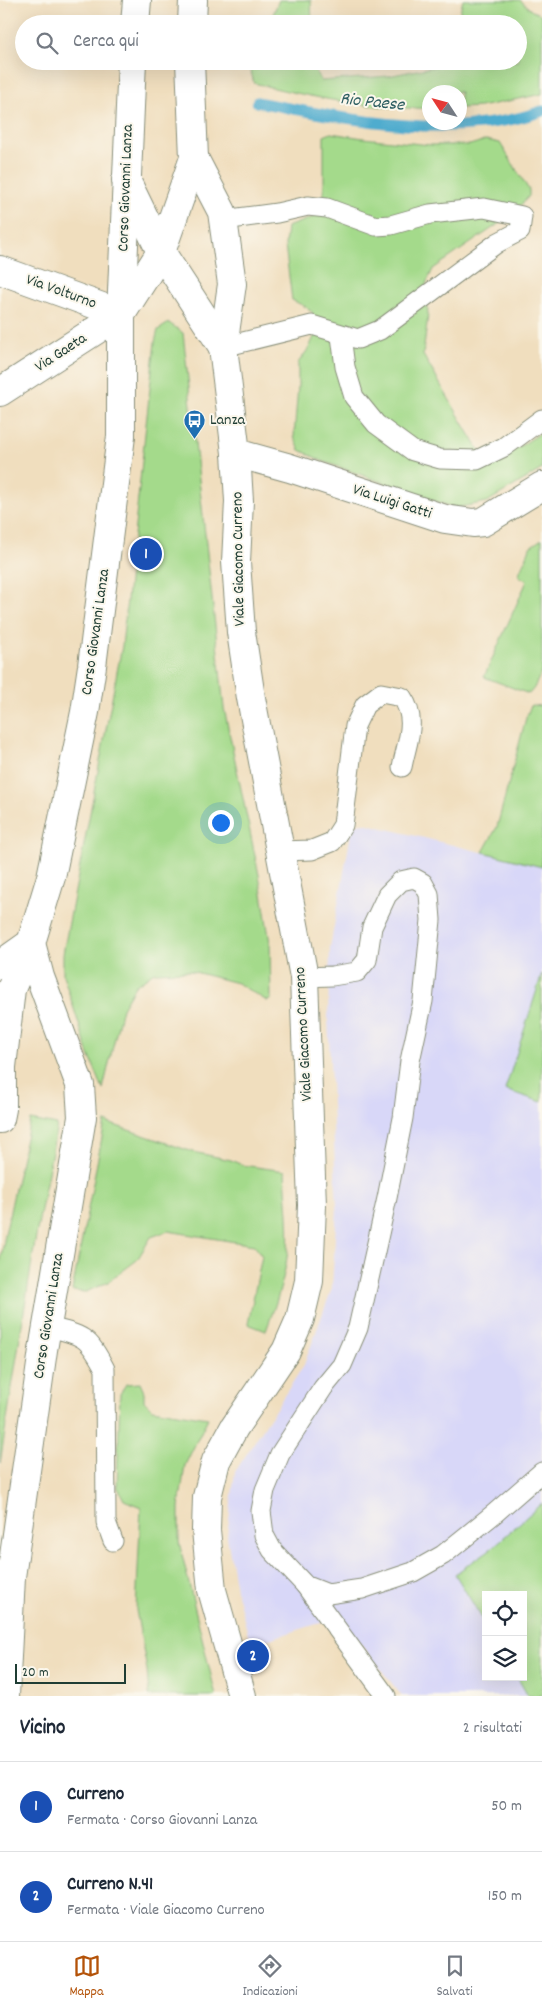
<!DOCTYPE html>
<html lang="it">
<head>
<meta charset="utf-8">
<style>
	body { margin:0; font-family:Dekko,sans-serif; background:#f6f6f7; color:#1f2937 }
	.controls { position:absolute; right:15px; bottom:15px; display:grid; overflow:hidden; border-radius:0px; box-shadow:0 5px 20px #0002 }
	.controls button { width:45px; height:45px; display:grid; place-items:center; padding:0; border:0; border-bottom:1px solid #e0e1e3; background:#fff; color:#1f2937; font:25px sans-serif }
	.compass { position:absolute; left:422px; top:85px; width:45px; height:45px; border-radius:50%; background:#fff; box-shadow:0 5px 20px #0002; rotate:306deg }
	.scale { position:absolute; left:15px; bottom:12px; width:111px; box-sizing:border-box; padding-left:5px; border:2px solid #1f3d34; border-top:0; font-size:14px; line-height:18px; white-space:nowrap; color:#1f3d34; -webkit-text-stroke:4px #fbf7ec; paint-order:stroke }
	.you { position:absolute; left:220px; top:822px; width:18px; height:18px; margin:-12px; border:4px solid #fff; border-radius:50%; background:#1a73e8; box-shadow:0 0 0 8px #1a73e833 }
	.badge { display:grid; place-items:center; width:32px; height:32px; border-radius:50%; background:#b45309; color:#fff; font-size:16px; font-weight:700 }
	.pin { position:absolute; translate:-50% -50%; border:2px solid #fff; box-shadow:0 1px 5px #0006 }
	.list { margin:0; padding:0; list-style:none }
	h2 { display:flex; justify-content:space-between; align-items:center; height:65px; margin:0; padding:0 20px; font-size:21px }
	h2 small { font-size:16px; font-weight:400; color:#747a83 }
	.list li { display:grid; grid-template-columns:32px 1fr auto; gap:15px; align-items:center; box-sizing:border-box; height:90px; padding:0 20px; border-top:1px solid #e0e1e3 }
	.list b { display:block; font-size:19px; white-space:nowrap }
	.list p { margin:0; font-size:16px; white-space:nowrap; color:#747a83 }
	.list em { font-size:16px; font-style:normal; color:#747a83 }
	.icon { flex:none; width:28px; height:28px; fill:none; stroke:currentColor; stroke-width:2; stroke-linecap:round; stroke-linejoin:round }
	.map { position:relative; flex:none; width:542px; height:1696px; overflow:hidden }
	.search { position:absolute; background:#fff; box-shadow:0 5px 20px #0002; left:15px; right:15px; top:15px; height:55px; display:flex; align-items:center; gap:12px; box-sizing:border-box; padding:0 18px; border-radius:28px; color:#747a83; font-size:19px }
	.sheet { height:245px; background:#fff }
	nav { display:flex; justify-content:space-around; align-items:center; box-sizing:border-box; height:70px; border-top:1px solid #e0e1e3; background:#fff; font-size:14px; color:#747a83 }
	nav a { display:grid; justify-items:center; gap:2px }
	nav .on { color:#b45309 }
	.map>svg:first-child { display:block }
</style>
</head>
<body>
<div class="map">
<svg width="542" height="1696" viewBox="0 0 542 1696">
	<rect width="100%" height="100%" fill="#fbf7ec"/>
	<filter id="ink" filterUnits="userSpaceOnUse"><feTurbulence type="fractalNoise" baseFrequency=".02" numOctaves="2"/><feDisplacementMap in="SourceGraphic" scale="10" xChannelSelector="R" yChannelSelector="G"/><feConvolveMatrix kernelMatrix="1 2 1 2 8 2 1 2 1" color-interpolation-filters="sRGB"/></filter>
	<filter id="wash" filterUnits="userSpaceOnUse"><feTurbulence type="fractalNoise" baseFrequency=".0096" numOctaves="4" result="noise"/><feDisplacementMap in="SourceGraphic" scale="20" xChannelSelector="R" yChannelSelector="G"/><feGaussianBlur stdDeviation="1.12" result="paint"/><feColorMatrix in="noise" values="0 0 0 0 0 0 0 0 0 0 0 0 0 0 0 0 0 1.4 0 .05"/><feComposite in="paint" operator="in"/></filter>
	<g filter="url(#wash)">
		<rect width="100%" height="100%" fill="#f0debe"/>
		<path fill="#d8d7f8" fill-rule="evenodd" d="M363,823L542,867V1696H402L352,1633L341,1624L323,1622L251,1645L236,1590L227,1536L235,1472L304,1365L332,1288L337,1207L328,1018L330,948L351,834L354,825ZM486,1595H523V1677H486Z"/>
		<g fill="#a4da8b" stroke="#628c60">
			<polygon points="279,0 311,0 312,24 269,24"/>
			<path d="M463,0H520L532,11L542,15V94L480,107L460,108V92H430L429,108C373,110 309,97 254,83L248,61H314V69L321,81L388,76L437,66L443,61H518V24H457Z"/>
			<polygon points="331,133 363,138 430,145 470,145 486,140 500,143 529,190 529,196 521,205 497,225 433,269 426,284 428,315 423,355 479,450 491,461 499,460 542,432 542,469 487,502 455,508 322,461 300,450 294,437 298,386 298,363 309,348 314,337 313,313 306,307 292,300 285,245 287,227 314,217 324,193 324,136"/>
			<polygon points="169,323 183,333 224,708 259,875 270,943 271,1000 267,1001 237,983 191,971 154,972 135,986 122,1008 103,1089 88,1052 63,975 63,954 122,646 155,342 158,330"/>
			<path d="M542,539V671L534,688L529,694L484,677L527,581L519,576C519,569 528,557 530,547Z"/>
			<polygon points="531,705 542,706 542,867 483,852 497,827 526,718"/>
			<polygon points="542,974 542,1102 505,1090"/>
			<polygon points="30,1120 57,1125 36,1236 0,1463 0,1266 5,1234"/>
			<path d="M105,1122L193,1152L231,1160L242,1165L285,1171C286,1201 292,1234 286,1264C282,1287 274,1309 266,1331L248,1324L262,1256L254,1245L168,1231L151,1237L137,1260L108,1282L86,1292L72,1291Z"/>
			<polygon points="140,1383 144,1392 144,1401 152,1409 208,1418 185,1465 179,1507 179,1542 216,1696 149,1696 147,1670 136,1610 141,1507 124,1500 117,1486 120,1394 126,1384"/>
			<polygon points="542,1503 542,1696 528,1696 517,1677 523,1677 523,1595 486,1595 486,1625 455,1574 492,1548"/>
		</g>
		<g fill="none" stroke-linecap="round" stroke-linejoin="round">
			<path stroke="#50acce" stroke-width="11" d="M257,102C344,119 457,142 542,111"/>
		</g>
	</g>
	<g filter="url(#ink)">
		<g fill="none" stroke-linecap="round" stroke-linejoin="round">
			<defs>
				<g id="lane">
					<polyline points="341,336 345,367 354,397 376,424 413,451 440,459 477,460 504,447 542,419"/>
					<polyline points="223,347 312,325 358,339 380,330 497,243 520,231 522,216 484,208 430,214 391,225 376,226 327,208 308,206 277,213 223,220"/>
					<path d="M281,851L312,850L332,842L343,825L355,726L365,705L381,693L402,697C418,720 407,741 402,767"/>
					<polyline points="304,977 332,976 357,972 367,960 372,927 387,895 401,881 414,878 423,883 429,894 431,920 423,1001 410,1061 403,1118 387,1198 358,1328 342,1365 323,1388 280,1454 265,1490 261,1511 264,1535 272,1550 305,1585 328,1594 362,1589 413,1572 443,1555 495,1513 542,1472"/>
					<path d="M47,1327C83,1335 88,1336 105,1369L106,1522L113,1541"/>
					<polyline points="305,1585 386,1696"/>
				</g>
				<g id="street">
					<polyline points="194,158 222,212 232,284 223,347 236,453 239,501 236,562 241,632 251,698 304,977 312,1205 309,1281 300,1319 286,1351 234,1428 216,1461 207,1497 206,1530 212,1590 242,1696"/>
					<polyline points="126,180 161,252 223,347"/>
					<polyline points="0,270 121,314"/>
					<polyline points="0,392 121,314"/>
					<polyline points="236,453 290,468 445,519 473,523 483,522 542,486"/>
					<polyline points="0,965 31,943"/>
				</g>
				<g id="secondary">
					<polyline points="135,24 137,0"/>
					<polyline points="192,24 193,0"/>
					<polyline points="122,313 161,252 194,158 190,61"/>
					<polyline points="0,1119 2,1109 2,1067 11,989 31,943 51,877 85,712 92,666 121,436 121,314 132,61"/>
					<polyline points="5,1696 11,1577 43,1350 82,1117 80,1085 40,977 31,943"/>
				</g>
			</defs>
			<use href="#lane" stroke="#888e79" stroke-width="21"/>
			<use href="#street" stroke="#888e79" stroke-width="30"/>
			<use href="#secondary" stroke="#888e79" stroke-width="30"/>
			<use href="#lane" stroke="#fff" stroke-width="19"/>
			<use href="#street" stroke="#fff" stroke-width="28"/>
			<use href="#secondary" stroke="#fff" stroke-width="28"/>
		</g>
	</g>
	<defs>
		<symbol id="bus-pin" viewBox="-11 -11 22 30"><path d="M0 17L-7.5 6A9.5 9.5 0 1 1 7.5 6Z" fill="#1f6fb2" stroke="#fbf7ec"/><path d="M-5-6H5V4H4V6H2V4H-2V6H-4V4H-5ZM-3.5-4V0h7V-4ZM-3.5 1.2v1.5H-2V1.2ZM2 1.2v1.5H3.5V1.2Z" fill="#fff"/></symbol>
	</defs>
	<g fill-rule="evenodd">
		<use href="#bus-pin" x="182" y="408" width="25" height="34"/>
	</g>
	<g text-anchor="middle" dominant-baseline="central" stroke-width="4" stroke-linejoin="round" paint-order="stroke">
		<g font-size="16" fill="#1f3d34" stroke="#fbf7ec">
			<text transform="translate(126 188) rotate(-88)">Corso Giovanni Lanza</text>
			<text transform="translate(61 292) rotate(20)">Via Volturno</text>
			<text transform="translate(61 353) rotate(-33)">Via Gaeta</text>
			<text transform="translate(392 502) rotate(18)">Via Luigi Gatti</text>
			<text transform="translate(239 559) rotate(-91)">Viale Giacomo Curreno</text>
			<text transform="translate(96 632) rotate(-82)">Corso Giovanni Lanza</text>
			<text transform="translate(304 1034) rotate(-93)">Viale Giacomo Curreno</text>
			<text transform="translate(49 1316) rotate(-81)">Corso Giovanni Lanza</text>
		</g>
		<g font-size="16" fill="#1f3d34" stroke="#fbf7ec" text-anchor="start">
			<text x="210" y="420">Lanza</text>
		</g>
		<g font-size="18" font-style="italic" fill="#2e5e62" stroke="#fbf7ec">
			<text transform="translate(372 103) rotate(6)">Rio Paese</text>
		</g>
	</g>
</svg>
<div class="controls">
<button><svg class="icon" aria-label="locate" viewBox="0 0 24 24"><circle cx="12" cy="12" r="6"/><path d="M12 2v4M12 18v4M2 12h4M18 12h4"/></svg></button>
<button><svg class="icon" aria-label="layers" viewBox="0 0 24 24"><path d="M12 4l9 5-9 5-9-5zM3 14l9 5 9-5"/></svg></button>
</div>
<svg class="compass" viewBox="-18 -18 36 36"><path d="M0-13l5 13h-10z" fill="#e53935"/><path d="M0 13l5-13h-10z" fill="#747a83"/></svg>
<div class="scale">20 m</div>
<div class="you"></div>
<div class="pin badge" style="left:146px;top:554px;background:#1a4fb4">1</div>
<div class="pin badge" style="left:253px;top:1656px;background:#1a4fb4">2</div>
<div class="search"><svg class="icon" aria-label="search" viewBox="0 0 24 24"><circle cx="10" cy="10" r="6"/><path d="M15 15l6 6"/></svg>Cerca qui</div>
</div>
<section class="sheet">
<h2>Vicino<small>2 risultati</small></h2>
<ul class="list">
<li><span class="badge" style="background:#1a4fb4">1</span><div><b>Curreno</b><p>Fermata · Corso Giovanni Lanza</p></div><em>50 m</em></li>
<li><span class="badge" style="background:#1a4fb4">2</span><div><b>Curreno N.41</b><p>Fermata · Viale Giacomo Curreno</p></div><em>150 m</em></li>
</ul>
</section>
<nav>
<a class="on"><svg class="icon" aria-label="map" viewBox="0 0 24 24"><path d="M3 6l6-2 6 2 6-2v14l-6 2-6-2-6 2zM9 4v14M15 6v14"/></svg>Mappa</a>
<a><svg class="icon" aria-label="directions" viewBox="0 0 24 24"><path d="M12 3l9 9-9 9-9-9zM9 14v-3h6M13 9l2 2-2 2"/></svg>Indicazioni</a>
<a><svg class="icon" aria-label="saved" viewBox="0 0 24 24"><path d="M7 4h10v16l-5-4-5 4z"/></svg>Salvati</a>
</nav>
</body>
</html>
